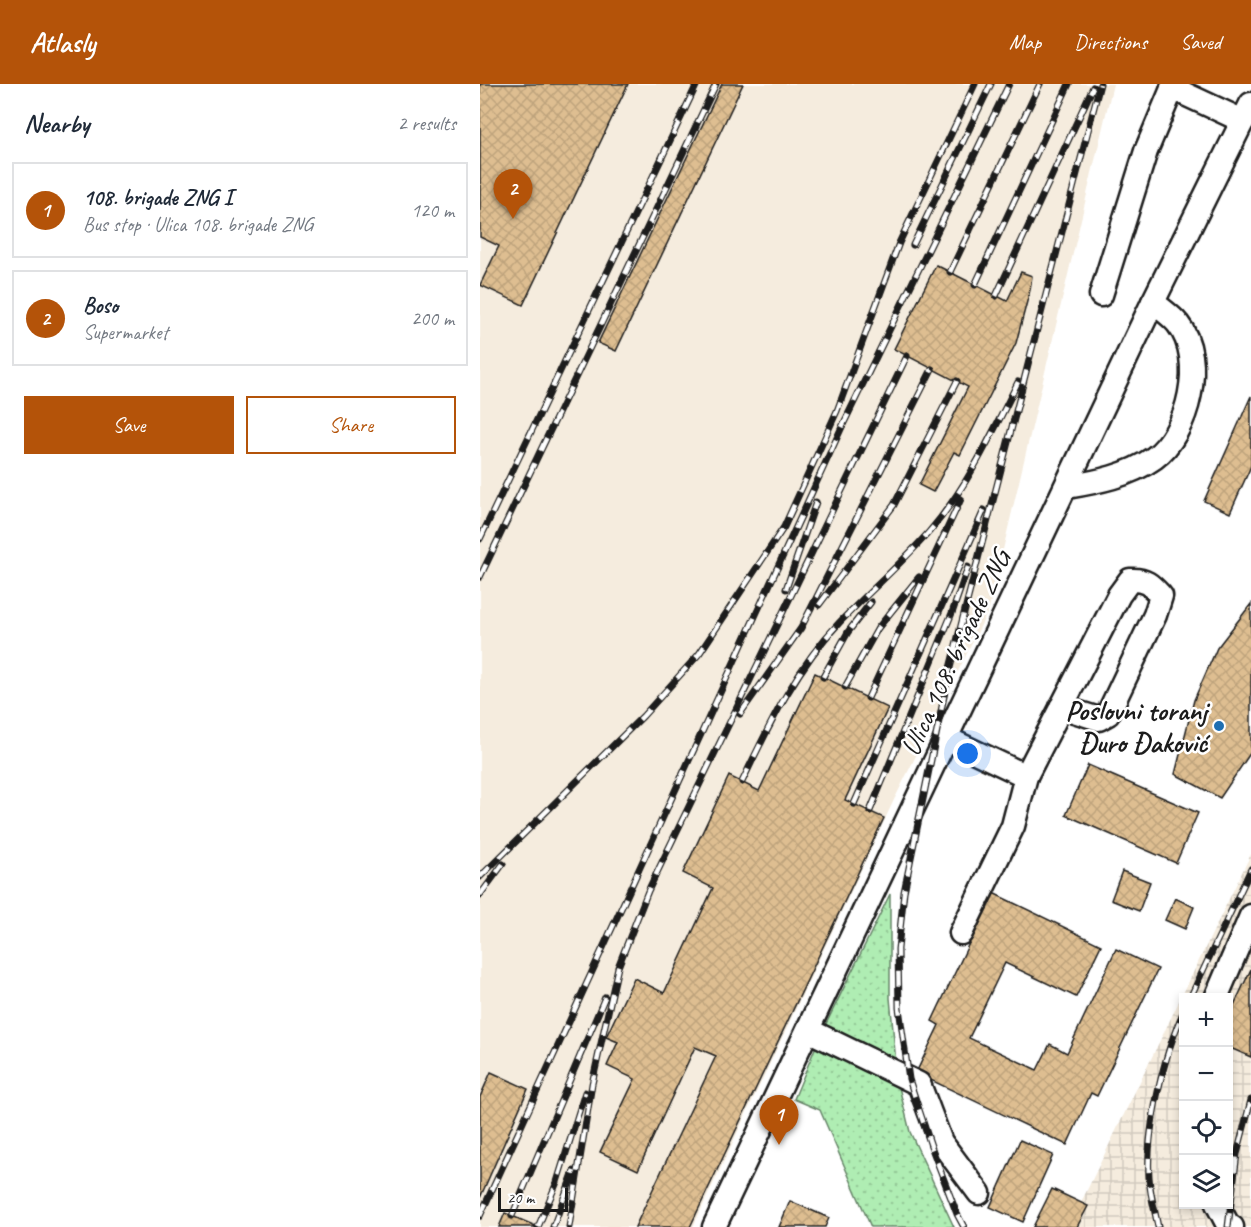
<!DOCTYPE html>
<html lang="en">
<head>
<meta charset="utf-8">
<style>
	body { margin:0; font-family:Caveat,sans-serif; background:#f2f2f3; color:#1f2937 }
	.controls { position:absolute; right:18px; bottom:18px; display:grid; overflow:hidden; border-radius:0px; box-shadow:0 3px 9px #0003 }
	.controls button { width:54px; height:54px; display:grid; place-items:center; padding:0; border:0; border-bottom:2px solid #e0e1e3; background:#fff; color:#1f2937; font:30px sans-serif }
	.scale { position:absolute; left:18px; bottom:15px; width:70px; box-sizing:border-box; padding-left:6px; border:3px solid #1c1c1c; border-top:0; font-size:16px; line-height:21px; white-space:nowrap; color:#1c1c1c; -webkit-text-stroke:4px #fff; paint-order:stroke }
	.you { position:absolute; left:488px; top:670px; width:21px; height:21px; margin:-15px; border:4px solid #fff; border-radius:50%; background:#1a73e8; box-shadow:0 0 0 9px #1a73e833 }
	.badge { display:grid; place-items:center; width:39px; height:39px; border-radius:50%; background:#b45309; color:#fff; font-size:20px; font-weight:700 }
	.pin { position:absolute; translate:-50% -50px; filter:drop-shadow(0 2px 3px #0008) }
	.pin::after { content:''; position:absolute; top:32px; width:21px; height:18px; background:inherit; clip-path:polygon(0 0,100% 0,50% 100%) }
	.list { margin:0; padding:0; list-style:none }
	h2 { display:flex; justify-content:space-between; align-items:center; height:78px; margin:0; padding:0 24px; font-size:26px }
	h2 small { font-size:20px; font-weight:400; color:#747a83 }
	.list li { display:grid; grid-template-columns:39px 1fr auto; gap:18px; align-items:center; box-sizing:border-box; height:96px; margin:0 12px 12px; padding:0 12px; border:2px solid #e0e1e3; border-radius:0px }
	.list b { display:block; font-size:22px; white-space:nowrap }
	.list p { margin:0; font-size:20px; white-space:nowrap; color:#747a83 }
	.list em { font-size:20px; font-style:normal; color:#747a83 }
	.actions { display:flex; gap:12px; padding:18px 24px }
	.actions a { flex:1; padding:14px 0; border:2px solid #b45309; border-radius:0px; text-align:center; font-size:21px; color:#b45309 }
	.actions .main { background:#b45309; color:#fff }
	.icon { flex:none; width:33px; height:33px; fill:none; stroke:currentColor; stroke-width:2; stroke-linecap:round; stroke-linejoin:round }
	.map { position:relative; flex:none; width:771px; height:1143px; overflow:hidden }
	header { display:flex; align-items:center; gap:36px; box-sizing:border-box; height:84px; padding:0 30px; background:#b45309; color:#fff }
	header strong { font-size:28px }
	nav { display:flex; gap:33px; margin-inline-start:auto; font-size:21px }
	main { display:flex }
	aside { flex:1; background:#fff }
	.map>svg:first-child { display:block }
</style>
</head>
<body>
<header>
<strong>Atlasly</strong>
<nav><a>Map</a><a>Directions</a><a>Saved</a></nav>
</header>
<main>
<aside>
<h2>Nearby<small>2 results</small></h2>
<ul class="list">
<li><span class="badge">1</span><div><b>108. brigade ZNG I</b><p>Bus stop · Ulica 108. brigade ZNG</p></div><em>120 m</em></li>
<li><span class="badge">2</span><div><b>Boso</b><p>Supermarket</p></div><em>200 m</em></li>
</ul>
<div class="actions"><a class="main">Save</a><a>Share</a></div>
</aside>
<div class="map">
<svg width="771" height="1143" viewBox="0 0 771 1143">
	<defs>
		<pattern id="industrial-grid" width="8" height="8" patternUnits="userSpaceOnUse" patternTransform="scale(1.5)"><rect width="8" height="8" fill="#f5ecde"/><path d="M0 4h8M4 0v8" fill="none" stroke="#d1cabe"/></pattern>
		<pattern id="grass-dots" width="8" height="8" patternUnits="userSpaceOnUse" patternTransform="scale(1.5)"><rect width="8" height="8" fill="#afedb3"/><path d="M2 2h.1M6 6h.1" fill="none" stroke="#96cb99" stroke-width="1.8" stroke-linecap="round"/></pattern>
		<pattern id="building-cross-hatch" width="8" height="8" patternUnits="userSpaceOnUse" patternTransform="scale(1.5)"><rect width="8" height="8" fill="#debe91"/><path d="M0 0l8 8M0 8l8-8" fill="none" stroke="#bea37c"/></pattern>
	</defs>
	<rect width="100%" height="100%" fill="#fff"/>
	<filter id="ink" filterUnits="userSpaceOnUse"><feTurbulence type="fractalNoise" baseFrequency=".0167" numOctaves="2"/><feDisplacementMap in="SourceGraphic" scale="12" xChannelSelector="R" yChannelSelector="G"/><feConvolveMatrix kernelMatrix="1 2 1 2 8 2 1 2 1" color-interpolation-filters="sRGB"/></filter>
	<g filter="url(#ink)">
		<polygon fill="#f5ecde" points="0,0 633,0 509,525 413,718 213,1143 0,1143"/>
		<path fill="url(#industrial-grid)" fill-rule="evenodd" d="M771,770V1143H589ZM704,914H748V1120H704Z"/>
		<g fill="url(#grass-dots)" stroke="#668468" stroke-width="1.5">
			<polygon points="410,810 410,914 416,979 345,942"/>
			<polygon points="336,962 419,1003 430,1048 474,1143 391,1143 340,1026 314,1015"/>
		</g>
		<g fill="url(#building-cross-hatch)" stroke="#1c1c1c" stroke-width="1.5">
			<polygon points="0,0 148,0 43,221 0,201 19,162 0,153"/>
			<polygon points="242,0 263,0 136,267 118,259"/>
			<polygon points="456,181 527,217 541,188 552,192 550,206 536,259 480,371 474,368 453,408 439,401 488,303 414,265"/>
			<polygon points="771,312 771,382 750,429 724,417"/>
			<polygon points="771,520 771,668 740,714 695,690 714,616 737,564"/>
			<polygon points="335,589 408,624 365,716 404,734 210,1143 155,1143 236,972 215,963 158,1086 120,1068 155,995 127,982 138,958 126,953 154,894 184,909 233,804 203,789 249,692 279,707"/>
			<polygon points="608,681 718,729 696,779 586,731"/>
			<polygon points="642,787 670,798 659,827 631,816"/>
			<polygon points="513,809 621,861 596,913 525,879 489,954 557,986 570,960 587,969 636,865 678,885 617,1012 611,1009 587,1061 436,989 459,941 452,937"/>
			<polygon points="695,814 714,823 705,845 685,836"/>
			<polygon points="771,885 771,973 748,963 748,934"/>
			<polygon points="11,988 48,1005 0,1114 0,1013"/>
			<polygon points="540,1056 573,1071 543,1138 510,1123"/>
			<polygon points="572,1105 608,1122 597,1143 553,1143"/>
			<polygon points="310,1117 349,1134 345,1143 299,1143"/>
			<polygon points="25,1129 32,1132 58,1143 19,1143"/>
		</g>
		<g fill="none" stroke-linecap="round" stroke-linejoin="round">
			<defs>
				<g id="minor">
					<polyline points="692,4 763,37"/>
					<polyline points="621,211 666,67 694,0"/>
					<path d="M587,403C616,398 649,392 674,374C709,349 726,275 698,240C692,232 681,225 673,218"/>
					<path d="M468,655L546,692L639,511L650,496C666,495 671,501 681,512L675,531L628,630L619,635L581,623"/>
					<polyline points="481,849 533,742 546,692"/>
					<polyline points="736,914 771,832"/>
					<polyline points="328,946 439,1000 461,1058 499,1109"/>
					<polyline points="737,1120 748,1141 752,1143"/>
					<polyline points="234,1143 673,218 771,20"/>
				</g>
			</defs>
			<use href="#minor" stroke="#1c1c1c" stroke-width="27"/>
			<use href="#minor" stroke="#fff" stroke-width="22"/>
			<defs>
				<g id="rail">
					<polyline points="433,161 511,0"/>
					<polyline points="470,188 560,0"/>
					<polyline points="495,201 589,0"/>
					<polyline points="516,212 613,3"/>
					<polyline points="0,455 217,0"/>
					<polyline points="0,493 236,0"/>
					<polyline points="306,505 336,418"/>
					<polyline points="339,521 414,421 477,297"/>
					<polyline points="343,593 368,548 391,518"/>
					<polyline points="365,603 398,544 439,493"/>
					<polyline points="388,614 481,415"/>
					<polyline points="260,630 321,544 452,285"/>
					<path d="M262,698C289,642 315,585 359,539C389,508 421,480 449,448C487,404 512,350 538,298"/>
					<polyline points="374,720 504,426"/>
					<polyline points="390,727 472,529 488,483"/>
					<polyline points="0,793 163,632 219,570 304,443 357,327 419,159 495,0"/>
					<polyline points="0,811 23,780"/>
					<polyline points="710,914 771,785"/>
					<polyline points="0,1132 361,345 529,0"/>
					<polyline points="32,1132 125,913"/>
					<polyline points="58,1143 77,1098 105,1008"/>
					<polyline points="73,1143 94,1087"/>
					<polyline points="89,1143 112,1000 138,883 168,807 427,272"/>
					<polyline points="484,1143 477,1130 451,1062 429,995 419,924 418,865 424,808 469,588 620,0"/>
					<path d="M678,1143C675,1127 670,1110 669,1093C666,1046 684,969 704,927"/>
					<polyline points="748,1143 757,1070 771,1016"/>
				</g>
			</defs>
			<use href="#rail" stroke="#1c1c1c" stroke-width="7"/>
			<use href="#rail" stroke="#fff" stroke-width="4.5" stroke-dasharray="14" stroke-linecap="butt"/>
		</g>
	</g>
	<circle fill="#1f6fb2" stroke="#fff" stroke-width="2" cx="739" cy="642" r="6"/>
	<g text-anchor="middle" dominant-baseline="central" stroke-width="5" stroke-linejoin="round" paint-order="stroke">
		<g font-size="28" fill="#1c1c1c" stroke="#fff">
			<text transform="translate(475 569) rotate(-65)">Ulica 108. brigade ZNG</text>
		</g>
		<g font-size="28" font-weight="bold" fill="#1c1c1c" stroke="#fff" text-anchor="end">
			<text x="727" y="626">Poslovni toranj<tspan x="727" dy="32">Đuro Đaković</tspan></text>
		</g>
	</g>
</svg>
<div class="controls">
<button>+</button>
<button>−</button>
<button><svg class="icon" aria-label="locate" viewBox="0 0 24 24"><circle cx="12" cy="12" r="6"/><path d="M12 2v4M12 18v4M2 12h4M18 12h4"/></svg></button>
<button><svg class="icon" aria-label="layers" viewBox="0 0 24 24"><path d="M12 4l9 5-9 5-9-5zM3 14l9 5 9-5"/></svg></button>
</div>
<div class="scale">20 m</div>
<div class="you"></div>
<div class="pin badge" style="left:299px;top:1061px">1</div>
<div class="pin badge" style="left:33px;top:135px">2</div>
</div>
</main>
</body>
</html>
